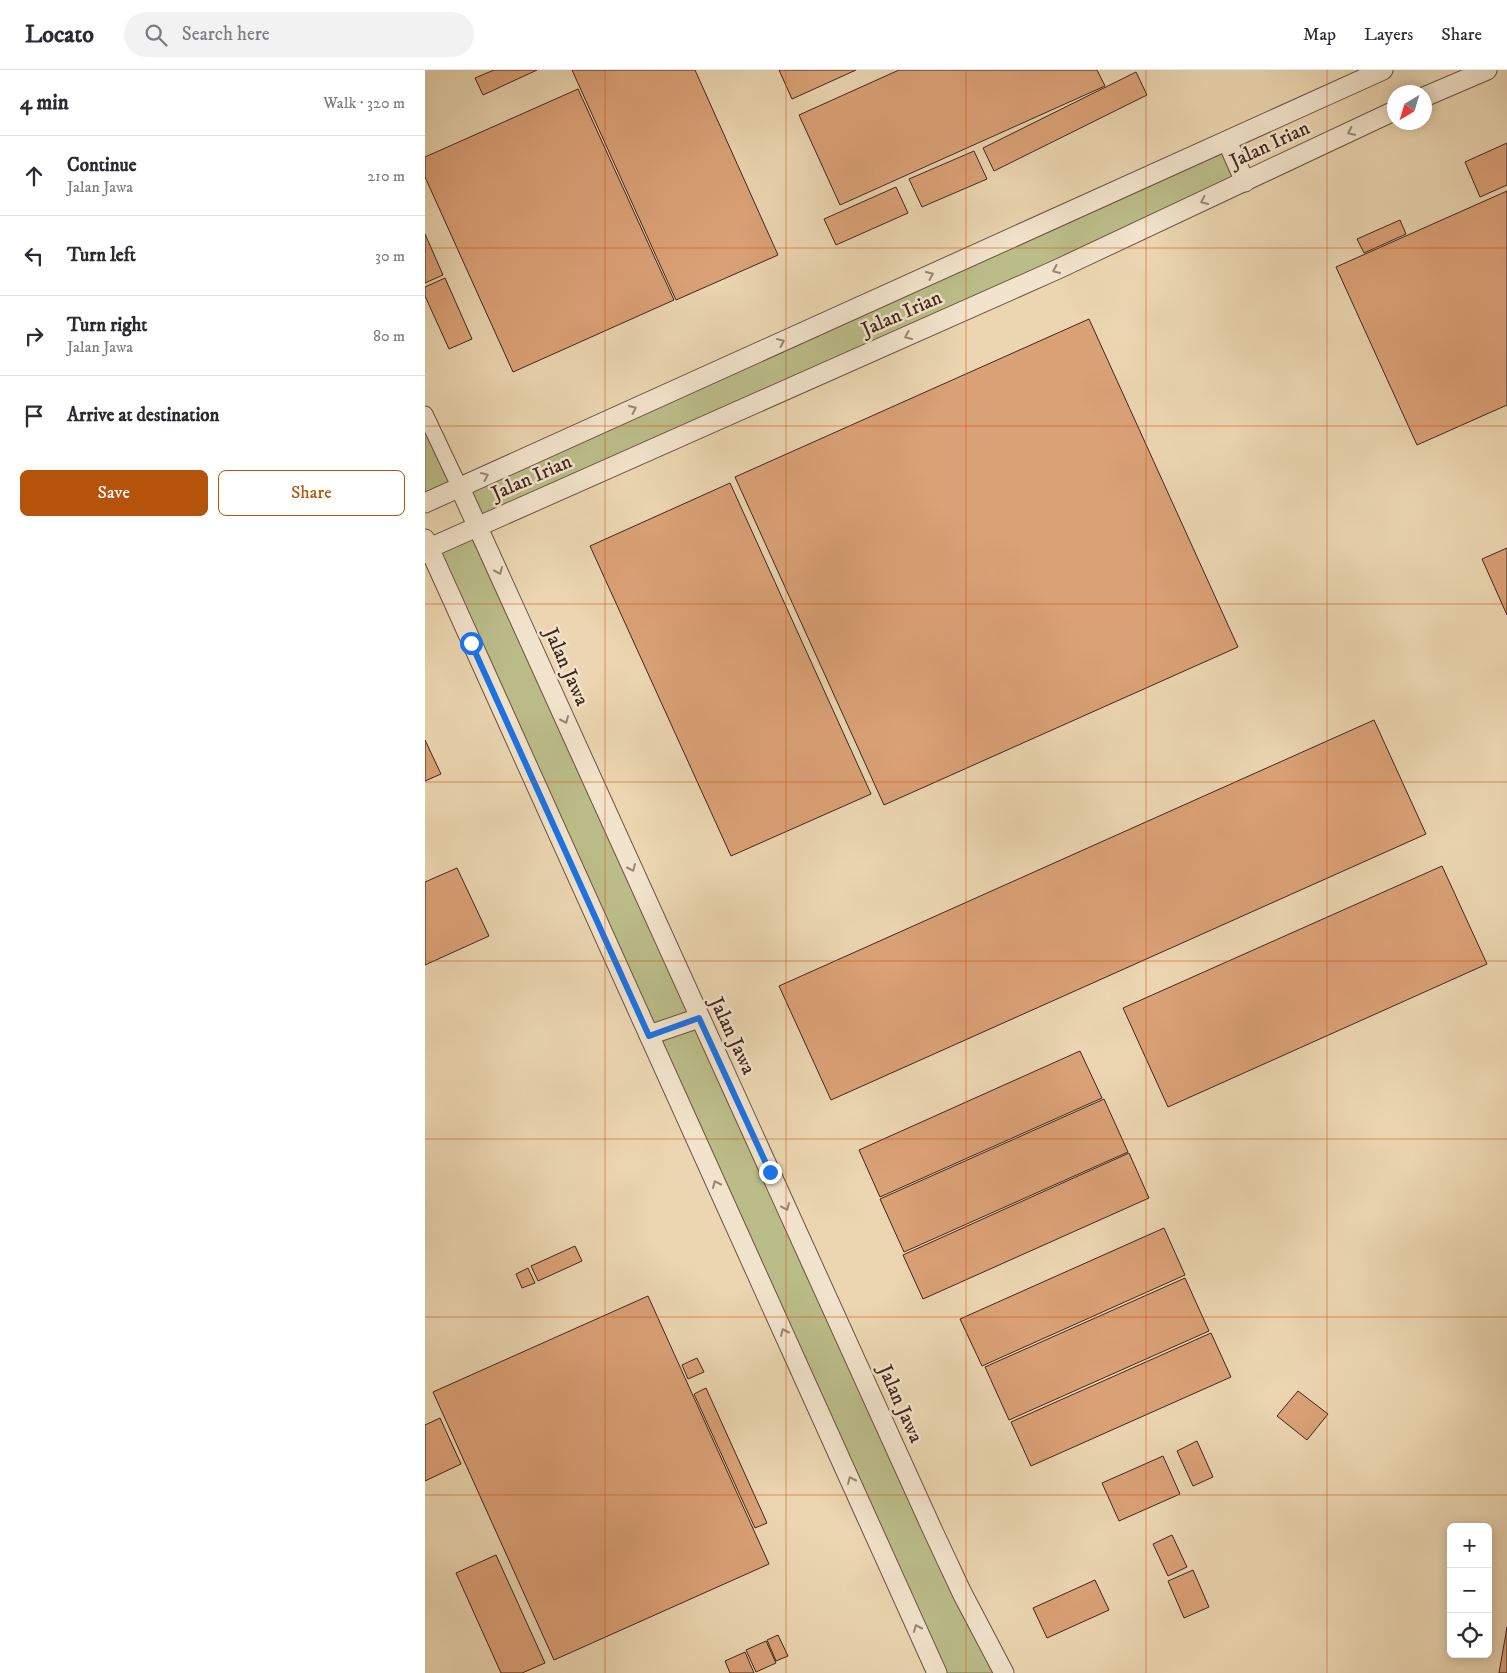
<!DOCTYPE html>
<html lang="en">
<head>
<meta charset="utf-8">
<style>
	body { margin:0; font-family:"IM FELL DW Pica",serif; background:#f2f2f3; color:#2b2b33 }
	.controls { position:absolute; right:15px; bottom:15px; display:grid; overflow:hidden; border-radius:8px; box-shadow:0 2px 12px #0003 }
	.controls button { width:45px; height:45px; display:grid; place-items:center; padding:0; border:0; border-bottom:1px solid #e1e1e2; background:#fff; color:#2b2b33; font:25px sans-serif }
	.compass { position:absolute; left:962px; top:15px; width:45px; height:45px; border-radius:50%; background:#fff; box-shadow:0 2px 12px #0003; rotate:218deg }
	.stop { position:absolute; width:15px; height:15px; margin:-11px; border:4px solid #1a73e8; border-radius:50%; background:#fff }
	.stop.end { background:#1a73e8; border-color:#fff; box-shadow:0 1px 5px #0008 }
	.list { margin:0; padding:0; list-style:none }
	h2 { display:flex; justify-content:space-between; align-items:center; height:65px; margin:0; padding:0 20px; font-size:21px }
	h2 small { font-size:16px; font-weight:400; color:#7c7c81 }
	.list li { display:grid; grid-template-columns:32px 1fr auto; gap:15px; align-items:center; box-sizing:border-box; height:80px; padding:0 20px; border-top:1px solid #e1e1e2 }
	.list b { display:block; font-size:19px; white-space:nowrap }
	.list p { margin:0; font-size:16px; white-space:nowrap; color:#7c7c81 }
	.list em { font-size:16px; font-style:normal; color:#7c7c81 }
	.actions { display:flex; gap:10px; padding:15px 20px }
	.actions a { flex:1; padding:11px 0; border:1px solid #b45309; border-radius:8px; text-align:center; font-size:18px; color:#b45309 }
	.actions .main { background:#b45309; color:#fff }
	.icon { flex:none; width:28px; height:28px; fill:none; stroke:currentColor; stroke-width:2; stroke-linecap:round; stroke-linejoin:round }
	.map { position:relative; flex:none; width:1082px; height:1603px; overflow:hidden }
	header { display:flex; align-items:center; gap:30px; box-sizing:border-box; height:70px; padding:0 25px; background:#fff; border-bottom:1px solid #e1e1e2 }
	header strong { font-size:24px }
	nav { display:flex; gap:28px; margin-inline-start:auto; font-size:18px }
	.search { width:350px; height:45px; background:#f2f2f3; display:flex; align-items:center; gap:12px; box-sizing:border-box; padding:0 18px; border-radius:28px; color:#7c7c81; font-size:19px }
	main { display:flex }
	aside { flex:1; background:#fff }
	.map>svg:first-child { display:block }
</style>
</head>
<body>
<header>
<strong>Locato</strong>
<div class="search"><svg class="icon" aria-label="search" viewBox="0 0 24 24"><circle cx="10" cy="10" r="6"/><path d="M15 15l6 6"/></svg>Search here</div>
<nav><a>Map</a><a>Layers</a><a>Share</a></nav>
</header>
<main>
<aside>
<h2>4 min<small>Walk · 320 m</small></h2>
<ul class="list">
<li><svg class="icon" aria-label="ahead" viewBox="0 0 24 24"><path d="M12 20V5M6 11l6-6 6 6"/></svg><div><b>Continue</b><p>Jalan Jawa</p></div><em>210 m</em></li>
<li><svg class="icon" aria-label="left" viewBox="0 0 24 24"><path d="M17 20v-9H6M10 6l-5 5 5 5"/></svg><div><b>Turn left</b></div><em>30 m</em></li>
<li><svg class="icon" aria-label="right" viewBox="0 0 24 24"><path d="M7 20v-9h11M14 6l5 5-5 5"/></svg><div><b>Turn right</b><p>Jalan Jawa</p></div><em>80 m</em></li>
<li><svg class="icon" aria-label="arrive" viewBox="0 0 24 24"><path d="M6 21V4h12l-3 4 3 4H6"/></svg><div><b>Arrive at destination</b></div></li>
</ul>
<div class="actions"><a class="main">Save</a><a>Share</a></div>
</aside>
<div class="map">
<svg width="1082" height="1603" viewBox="0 0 1082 1603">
	<rect width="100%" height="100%" fill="#ebd6b1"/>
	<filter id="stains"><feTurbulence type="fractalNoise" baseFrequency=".004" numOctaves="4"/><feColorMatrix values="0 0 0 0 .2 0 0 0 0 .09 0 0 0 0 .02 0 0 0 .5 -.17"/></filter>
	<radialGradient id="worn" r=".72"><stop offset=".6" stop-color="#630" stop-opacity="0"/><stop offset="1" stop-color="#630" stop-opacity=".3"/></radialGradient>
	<polygon fill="#bbbd89" stroke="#7e7252" points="802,71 820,112 54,457 579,1603 512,1603 4,478 54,457 35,418 0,433 0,341 35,417"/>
	<g fill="#dba177" stroke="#41261c">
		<polygon points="69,0 112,0 58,25 50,8"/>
		<polygon points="147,0 270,0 353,185 251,230"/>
		<polygon points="354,0 431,0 367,29"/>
		<polygon points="474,0 672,0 680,16 415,135 374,45"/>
		<polygon points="711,2 722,25 569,101 558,78"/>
		<polygon points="153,19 249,230 88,302 0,107 0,87"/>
		<polygon points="1082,73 1082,115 1055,127 1040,92"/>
		<polygon points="549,81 562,109 497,137 484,109"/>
		<polygon points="471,117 483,143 411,175 399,149"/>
		<polygon points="1082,121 1082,335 992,375 911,197"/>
		<polygon points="975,150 981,164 939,183 932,169"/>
		<polygon points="0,164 18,205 0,213"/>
		<polygon points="20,208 47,269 24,279 0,226 0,217"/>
		<polygon points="664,249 813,577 459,735 310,407"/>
		<polygon points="305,413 446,724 306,786 165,476"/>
		<polygon points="1082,478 1082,545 1057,489"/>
		<polygon points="949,650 1001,764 406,1030 354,916"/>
		<polygon points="0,670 16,704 0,711"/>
		<polygon points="1017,796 1062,894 743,1037 698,938"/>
		<polygon points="32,798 64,866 0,895 0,812"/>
		<polygon points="655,981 677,1028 455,1127 434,1080"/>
		<polygon points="679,1029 703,1082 479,1182 455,1129"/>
		<polygon points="704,1083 724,1128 498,1229 478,1185"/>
		<polygon points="739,1158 760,1205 557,1296 535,1249"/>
		<polygon points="150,1176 157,1191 113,1211 106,1196"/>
		<polygon points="103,1198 110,1213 97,1218 91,1204"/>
		<polygon points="760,1208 784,1261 584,1350 560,1297"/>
		<polygon points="223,1226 344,1494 129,1590 8,1322"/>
		<polygon points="786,1263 806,1307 606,1396 586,1352"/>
		<polygon points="272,1288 279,1302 263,1309 257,1295"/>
		<polygon points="281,1318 342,1453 330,1458 269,1324"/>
		<polygon points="873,1321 903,1344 882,1370 852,1346"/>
		<polygon points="15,1348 36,1394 0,1411 0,1355"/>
		<polygon points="772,1371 788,1407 768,1416 752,1381"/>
		<polygon points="738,1386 755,1424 694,1451 677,1413"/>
		<polygon points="747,1465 762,1497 743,1506 728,1474"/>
		<polygon points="71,1485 120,1593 97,1603 76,1603 31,1503"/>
		<polygon points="768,1500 784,1537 759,1548 743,1511"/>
		<polygon points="670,1510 684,1540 622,1568 608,1538"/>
		<polygon points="1082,1557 1082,1603 1074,1603"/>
		<polygon points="353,1565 363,1586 351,1591 342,1570"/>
		<polygon points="341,1571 351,1593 331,1602 321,1580"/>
		<polygon points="320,1582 329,1603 305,1603 300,1591"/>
	</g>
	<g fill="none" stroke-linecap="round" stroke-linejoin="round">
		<defs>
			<polyline id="minor" points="0,344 35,418"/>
			<g id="tertiary">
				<polyline points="999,27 1062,0"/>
				<polyline points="802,71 820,112"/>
				<polyline points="35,418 508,1461 537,1523 579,1603"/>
				<polyline points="0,433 958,0"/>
				<polyline points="0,469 512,1603"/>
				<polyline points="0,480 633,199 969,41"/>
				<polyline points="224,965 274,948"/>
			</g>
		</defs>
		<use href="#minor" stroke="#6c5241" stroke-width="17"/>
		<use href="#tertiary" stroke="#6c5241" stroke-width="21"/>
		<use href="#minor" stroke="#f2e4cc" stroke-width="15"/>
		<use href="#tertiary" stroke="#f2e4cc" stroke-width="19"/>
	</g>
	<defs><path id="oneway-chevron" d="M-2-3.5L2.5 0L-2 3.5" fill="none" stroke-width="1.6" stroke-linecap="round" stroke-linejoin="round" transform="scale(1.25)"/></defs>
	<g stroke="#9a8574">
		<use href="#oneway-chevron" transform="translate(926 62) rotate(154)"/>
		<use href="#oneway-chevron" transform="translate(779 131) rotate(155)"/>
		<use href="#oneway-chevron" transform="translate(631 200) rotate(156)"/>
		<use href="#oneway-chevron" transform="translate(505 205) rotate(-24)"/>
		<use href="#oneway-chevron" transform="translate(483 266) rotate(156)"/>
		<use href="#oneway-chevron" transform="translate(356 272) rotate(-24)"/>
		<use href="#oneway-chevron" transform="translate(208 339) rotate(-24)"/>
		<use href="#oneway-chevron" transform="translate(60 406) rotate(-24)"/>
		<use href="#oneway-chevron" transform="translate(74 501) rotate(66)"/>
		<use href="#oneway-chevron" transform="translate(140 650) rotate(66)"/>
		<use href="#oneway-chevron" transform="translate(207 798) rotate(66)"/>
		<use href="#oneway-chevron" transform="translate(291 1114) rotate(-114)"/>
		<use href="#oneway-chevron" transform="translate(361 1137) rotate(66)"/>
		<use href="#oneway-chevron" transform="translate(359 1262) rotate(-114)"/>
		<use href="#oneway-chevron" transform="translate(426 1410) rotate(-114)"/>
		<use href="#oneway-chevron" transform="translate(492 1558) rotate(-114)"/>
	</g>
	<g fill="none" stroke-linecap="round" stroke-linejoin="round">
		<polyline stroke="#1a73e8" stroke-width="6" points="46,573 224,966 274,948 345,1102"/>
	</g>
	<path fill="none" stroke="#cf510e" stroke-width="1" stroke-opacity="0.55" d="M180,0V1603M361,0V1603M541,0V1603M721,0V1603M902,0V1603M0,178H1082M0,356H1082M0,534H1082M0,712H1082M0,891H1082M0,1069H1082M0,1247H1082M0,1425H1082"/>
	<g text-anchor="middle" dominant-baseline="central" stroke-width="5" stroke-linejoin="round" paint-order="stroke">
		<g font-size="20" fill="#41261c" stroke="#f2e4cc">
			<text transform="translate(845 75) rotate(-25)">Jalan Irian</text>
			<text transform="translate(477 244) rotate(-24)">Jalan Irian</text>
			<text transform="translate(107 408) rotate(-24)">Jalan Irian</text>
			<text transform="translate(141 597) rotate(66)">Jalan Jawa</text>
			<text transform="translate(307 966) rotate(65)">Jalan Jawa</text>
			<text transform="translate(475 1334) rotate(66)">Jalan Jawa</text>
		</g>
	</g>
	<rect width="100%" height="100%" filter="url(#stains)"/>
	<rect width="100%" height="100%" fill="url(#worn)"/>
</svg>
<div class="controls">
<button>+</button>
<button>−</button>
<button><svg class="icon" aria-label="locate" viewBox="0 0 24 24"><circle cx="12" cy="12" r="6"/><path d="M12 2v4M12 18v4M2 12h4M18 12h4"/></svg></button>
</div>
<svg class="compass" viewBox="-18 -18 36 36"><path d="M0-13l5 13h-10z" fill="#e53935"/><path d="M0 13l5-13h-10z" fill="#7c7c81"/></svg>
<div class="stop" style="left:46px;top:573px"></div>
<div class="stop end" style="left:345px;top:1102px"></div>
</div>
</main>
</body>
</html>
